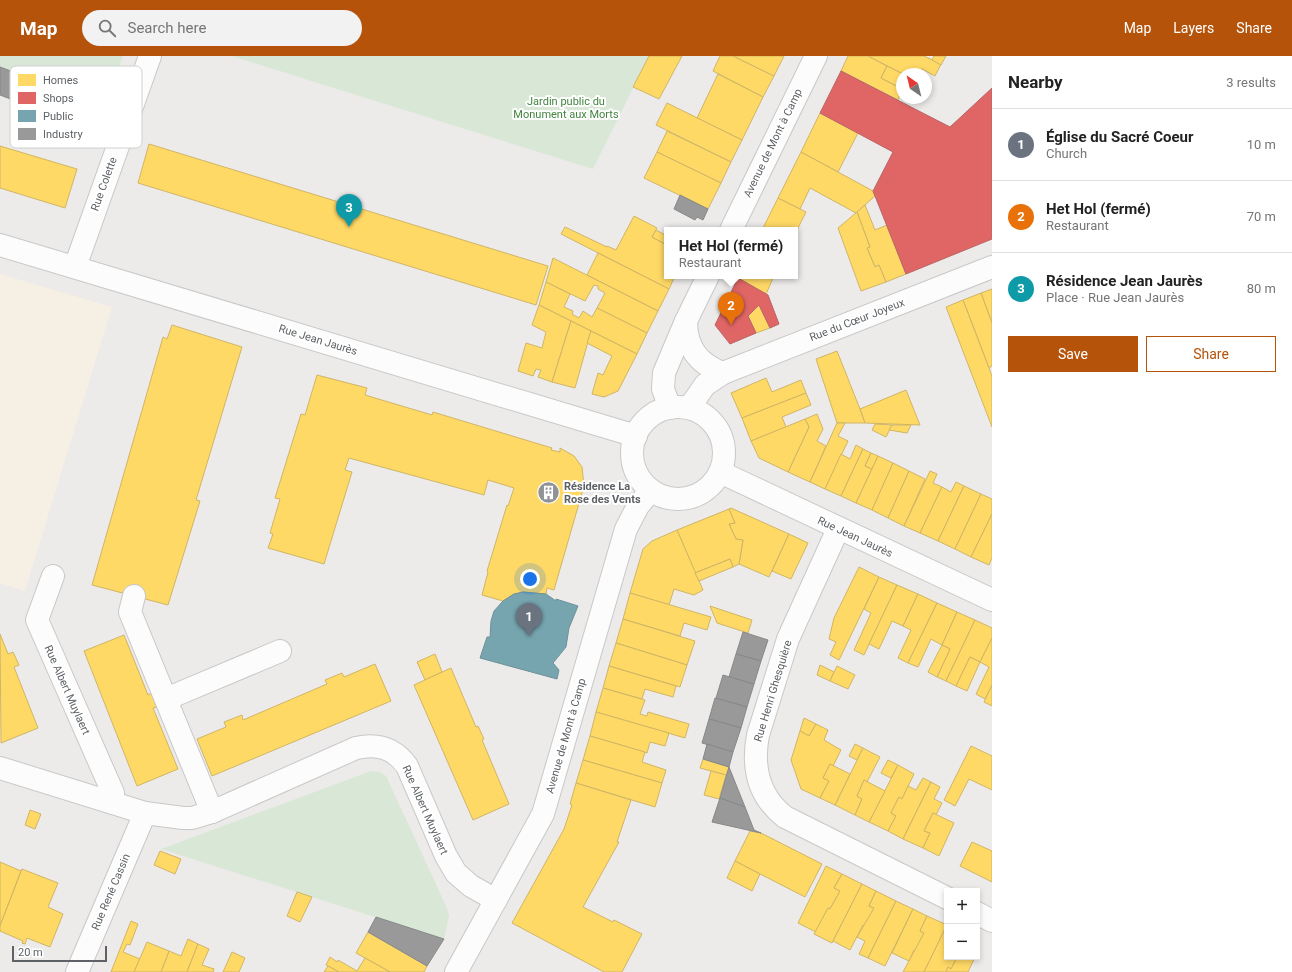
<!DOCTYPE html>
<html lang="en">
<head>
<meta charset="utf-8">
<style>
	body { margin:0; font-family:Roboto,sans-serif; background:#f2f2f2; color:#222 }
	.controls { position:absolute; right:12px; bottom:12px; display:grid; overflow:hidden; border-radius:0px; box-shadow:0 2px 6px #0003 }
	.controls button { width:36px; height:36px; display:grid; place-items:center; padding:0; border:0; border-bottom:1px solid #e0e0e0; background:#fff; color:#222; font:20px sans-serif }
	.compass { position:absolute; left:896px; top:12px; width:36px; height:36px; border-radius:50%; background:#fff; box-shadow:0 2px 6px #0003; rotate:325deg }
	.scale { position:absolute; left:12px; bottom:10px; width:95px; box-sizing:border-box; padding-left:4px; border:2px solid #5e6266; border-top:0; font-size:11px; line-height:14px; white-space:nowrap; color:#5e6266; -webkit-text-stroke:3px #fff; paint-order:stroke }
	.you { position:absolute; left:530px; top:523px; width:14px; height:14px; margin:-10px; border:3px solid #fff; border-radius:50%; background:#1a73e8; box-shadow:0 0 0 6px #1a73e833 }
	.badge { display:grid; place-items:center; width:26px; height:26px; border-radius:50%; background:#b45309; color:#fff; font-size:13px; font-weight:700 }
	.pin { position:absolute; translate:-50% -33px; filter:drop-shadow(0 1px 2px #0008) }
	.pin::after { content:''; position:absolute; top:21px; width:14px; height:12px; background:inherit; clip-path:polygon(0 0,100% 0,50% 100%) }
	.popup { position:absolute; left:664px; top:171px; width:134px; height:52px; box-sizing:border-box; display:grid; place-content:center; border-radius:0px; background:#fff; filter:drop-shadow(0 1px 3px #0005); font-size:13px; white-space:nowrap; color:#767676 }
	.popup b { font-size:15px; color:#222 }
	.popup::after { content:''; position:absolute; left:50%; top:100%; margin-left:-8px; border:8px solid transparent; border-top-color:#fff }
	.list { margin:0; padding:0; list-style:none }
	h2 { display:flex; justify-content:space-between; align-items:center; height:52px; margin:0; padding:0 16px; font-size:17px }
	h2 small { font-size:13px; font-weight:400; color:#767676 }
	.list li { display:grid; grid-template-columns:26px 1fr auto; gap:12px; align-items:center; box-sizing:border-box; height:72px; padding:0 16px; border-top:1px solid #e0e0e0 }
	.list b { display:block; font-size:15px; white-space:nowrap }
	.list p { margin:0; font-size:13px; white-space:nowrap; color:#767676 }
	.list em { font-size:13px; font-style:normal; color:#767676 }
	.actions { display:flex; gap:8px; padding:12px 16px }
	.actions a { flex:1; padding:9px 0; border:1px solid #b45309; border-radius:0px; text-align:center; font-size:14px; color:#b45309 }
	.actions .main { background:#b45309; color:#fff }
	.icon { flex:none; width:22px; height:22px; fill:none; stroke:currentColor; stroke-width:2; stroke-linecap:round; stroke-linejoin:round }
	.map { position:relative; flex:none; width:992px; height:916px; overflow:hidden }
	header { display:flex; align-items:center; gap:24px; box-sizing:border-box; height:56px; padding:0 20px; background:#b45309; color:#fff }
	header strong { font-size:19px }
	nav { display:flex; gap:22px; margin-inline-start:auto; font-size:14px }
	.search { width:280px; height:36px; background:#f2f2f2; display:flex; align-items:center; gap:10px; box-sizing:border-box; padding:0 14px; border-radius:22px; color:#767676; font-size:15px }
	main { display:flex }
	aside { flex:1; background:#fff }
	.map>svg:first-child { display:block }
</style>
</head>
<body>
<header>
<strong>Map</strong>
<div class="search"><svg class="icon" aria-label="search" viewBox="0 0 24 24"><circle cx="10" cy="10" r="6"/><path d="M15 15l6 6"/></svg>Search here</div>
<nav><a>Map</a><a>Layers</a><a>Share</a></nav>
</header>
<main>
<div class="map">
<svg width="992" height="916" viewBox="0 0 992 916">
	<rect width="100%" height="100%" fill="#edebe9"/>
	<polygon fill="#f5efe4" points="0,218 112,251 25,535 0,527"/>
	<g fill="#d9e7d6">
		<polygon points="0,0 123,0 105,50 0,11"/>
		<polygon points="232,0 649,0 593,113"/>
		<polygon points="371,715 380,716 386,720 447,852 449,860 444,883 161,793"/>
	</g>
	<g fill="#ffd966" stroke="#cfb566">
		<polygon points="649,0 682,0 659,43 633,31"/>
		<polygon points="720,0 733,0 774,20 763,41 713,15"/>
		<polygon points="733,0 784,0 774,20"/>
		<polygon points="848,0 868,0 887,10 881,22 902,33 898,44 841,15"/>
		<polygon points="868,0 924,0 941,8 935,20 922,13 919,18 903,18"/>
		<polygon points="934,0 946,0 941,9 932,4"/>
		<polygon points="887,10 903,18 899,31 881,22"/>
		<polygon points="718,18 763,41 742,84 697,62"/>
		<polygon points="667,47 742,84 731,106 656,69"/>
		<polygon points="820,57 858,77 838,116 801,96"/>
		<polygon points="667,75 731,106 721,127 657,96"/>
		<polygon points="149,88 548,210 536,249 138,127"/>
		<polygon points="0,90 77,113 65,152 0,132"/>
		<polygon points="657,96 721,127 708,153 644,122"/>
		<polygon points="801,96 873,135 875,140 856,157 810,132 800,153 778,142"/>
		<polygon points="778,142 806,156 795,178 795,174 762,174"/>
		<polygon points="865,149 875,174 887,169 906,218 886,226 879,209 875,211 867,192 870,191 857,156"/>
		<polygon points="857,156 870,191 867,192 875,211 879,209 886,226 861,235 838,172"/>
		<polygon points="634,160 657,172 652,181 667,189 667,220 675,220 669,233 561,178 565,171 607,191 607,190 616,194"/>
		<polygon points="656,174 667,180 667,189 652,181"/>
		<polygon points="598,197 669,233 658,255 587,219"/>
		<polygon points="553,202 658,255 647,277 597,252 605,237 598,233 598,230 594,229 585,245 546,226"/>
		<polygon points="739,220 774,220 766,238 738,222"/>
		<polygon points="546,226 570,238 564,251 573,255 572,258 579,262 583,255 592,261 597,252 647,277 637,298 539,249"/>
		<polygon points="992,233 992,267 981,237"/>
		<polygon points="981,237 992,267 992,310 989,312 963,244"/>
		<polygon points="963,244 992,320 992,371 946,251"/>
		<polygon points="539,249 571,265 552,326 538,321 541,314 536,313 533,320 518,315 526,287 542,292 546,276 532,269"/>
		<polygon points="759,249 770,272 756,277 748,260"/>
		<polygon points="571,265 591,275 575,332 552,326"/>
		<polygon points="172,269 242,291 196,444 200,445 168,549 92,529 163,281 167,283"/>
		<polygon points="591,275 637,298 618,335 604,341 592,338 598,317 603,319 612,300 587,287"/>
		<polygon points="837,295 860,353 865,367 837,367 816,303"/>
		<polygon points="317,319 367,332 365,339 432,359 433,356 552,392 551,394 560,396 560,392 574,400 582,411 584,430 554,534 547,532 546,538 523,536 514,538 503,545 482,539 488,516 487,515 507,449 508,450 514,432 488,424 484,439 349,402 345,414 352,416 324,508 268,492 273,478 270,477 280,443 275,442 301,358 305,359"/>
		<polygon points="766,322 772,336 801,324 806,337 742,362 731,337"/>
		<polygon points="906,334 920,369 865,367 860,353"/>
		<polygon points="806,337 811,349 782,361 786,371 751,385 742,362"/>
		<polygon points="817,358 823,373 817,385 826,390 810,426 788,416 809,371 805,363"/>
		<polygon points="805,363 809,371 788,416 759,402 751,385"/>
		<polygon points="837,367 845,367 838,380 848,385 825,433 810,426"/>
		<polygon points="875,368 892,369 886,381 872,374"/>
		<polygon points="892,369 911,369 907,377 889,374"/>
		<polygon points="856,389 863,393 841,440 825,433 841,398 850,403"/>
		<polygon points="863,393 871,397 865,410 872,413 856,447 841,440"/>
		<polygon points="871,397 878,400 872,413 865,410"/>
		<polygon points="878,400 893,407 872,454 856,447"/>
		<polygon points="893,407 909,415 888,462 872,454"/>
		<polygon points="909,415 925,423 904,470 888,462"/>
		<polygon points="930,415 937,418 933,427 942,431 920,477 904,470"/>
		<polygon points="956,426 964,430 938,485 920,477 942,431 951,436"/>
		<polygon points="964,430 981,438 955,493 938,485"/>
		<polygon points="981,438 992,443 992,458 971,501 955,493"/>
		<polygon points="731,452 789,478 769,521 739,508 743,484 736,483 729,468 735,467 729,453"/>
		<polygon points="729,453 735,467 729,468 736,483 743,484 739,508 733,511 730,503 695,517 677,474"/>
		<polygon points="992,458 992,502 989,509 971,501"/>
		<polygon points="677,474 703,534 694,539 674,533 669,549 630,537 643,493 652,485"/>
		<polygon points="789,478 808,487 791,523 772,515"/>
		<polygon points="730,503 733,511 699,525 695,517"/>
		<polygon points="859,511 879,521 839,604 830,599 836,586 829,583 834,562"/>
		<polygon points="879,521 897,529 864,599 854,594 871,557 864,553"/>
		<polygon points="897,529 918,538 903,570 892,565 879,593 869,588"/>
		<polygon points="630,537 711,561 707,574 684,567 680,580 623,563"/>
		<polygon points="918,538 937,547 908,607 898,602 911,574 903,570"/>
		<polygon points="937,547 957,556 942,589 931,583 918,611 908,607"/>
		<polygon points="710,550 752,564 748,577 717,567"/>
		<polygon points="957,556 975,564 946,625 937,621 950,593 942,589"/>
		<polygon points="623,563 695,585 687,609 616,587"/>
		<polygon points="975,564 992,572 992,582 980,606 970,601 956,630 946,625"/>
		<polygon points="0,578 8,598 13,596 19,609 14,611 38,672 1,687"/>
		<polygon points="124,579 148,639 151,637 157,651 153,652 178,713 137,730 84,595"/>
		<polygon points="992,582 992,629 985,643 976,638 989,611 980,606"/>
		<polygon points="616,587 687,609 680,631 609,610"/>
		<polygon points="942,589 950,593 937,621 928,616"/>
		<polygon points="435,598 442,616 425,624 417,606"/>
		<polygon points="970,601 980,606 967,635 956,630"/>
		<polygon points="375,608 391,645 212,720 197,683 226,671 224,666 242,659 243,664 327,628 325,624 342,617 344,621"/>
		<polygon points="820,609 834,616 830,625 817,619"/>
		<polygon points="609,610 676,630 673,641 645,633 642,643 603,632"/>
		<polygon points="837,610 855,619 848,633 830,625"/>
		<polygon points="451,612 476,671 478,670 484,683 482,684 509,748 473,764 414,629"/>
		<polygon points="992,629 992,650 984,646"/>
		<polygon points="603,632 645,644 640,658 647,660 648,656 689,668 685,682 596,656"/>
		<polygon points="596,656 669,677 665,690 650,686 647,697 590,680"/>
		<polygon points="804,662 816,668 809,680 800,675"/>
		<polygon points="816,668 828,674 824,684 841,694 833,710 830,708 823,722 829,725 820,742 801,733 791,704 800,675 809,680"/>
		<polygon points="590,680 645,696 642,706 666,714 662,727 583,704"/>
		<polygon points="855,688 863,692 857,704 849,700"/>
		<polygon points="971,690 992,700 992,734 969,723 955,750 944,744"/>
		<polygon points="863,692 880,701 867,726 864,724 857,740 862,743 855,759 835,749"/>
		<polygon points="703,703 729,711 726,719 700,712"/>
		<polygon points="583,704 662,727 655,751 576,727"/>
		<polygon points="888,704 898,709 891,722 881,717"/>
		<polygon points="830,708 850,718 835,749 820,742 829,725 823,722"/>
		<polygon points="898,709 914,718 902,743 899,741 891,757 896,760 888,775 869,766"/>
		<polygon points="711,715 726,719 719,743 704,739"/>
		<polygon points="923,722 931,726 903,783 888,775 896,760 891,757 899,741 902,743 908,730 916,734"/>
		<polygon points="864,724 885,735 869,766 855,759 862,743 857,740"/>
		<polygon points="931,726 940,731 934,743 942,747 936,759 933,757 924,775 930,777 923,792 903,783"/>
		<polygon points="576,727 631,744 617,786 619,786 583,851 613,866 614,864 642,878 622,916 604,916 512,867 564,773 572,749 570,748"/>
		<polygon points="30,754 41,758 35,773 25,769"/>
		<polygon points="933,757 954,767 939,800 923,792 930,777 924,775"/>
		<polygon points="750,775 761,777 822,808 805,841 735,805"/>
		<polygon points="972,786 992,795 992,826 960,810"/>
		<polygon points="160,795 181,803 175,818 154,809"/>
		<polygon points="735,805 760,818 752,835 727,822"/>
		<polygon points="0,806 21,815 0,870"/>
		<polygon points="826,810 842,818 834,832 840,835 830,853 828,852 816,876 798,867"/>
		<polygon points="22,813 58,827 48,851 63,858 50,891 27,882 25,888 22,887 23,885 0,875 0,870"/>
		<polygon points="842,818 862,828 832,887 814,878 828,852 830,853 840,835 834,832"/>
		<polygon points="862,828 876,835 869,850 874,852 865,870 863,869 850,894 833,885"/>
		<polygon points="876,835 896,845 868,902 859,898 865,885 857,881 874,852 869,850"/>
		<polygon points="297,836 312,841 300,866 287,860"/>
		<polygon points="896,845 913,853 885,910 868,902"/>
		<polygon points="913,853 927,860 920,875 924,877 916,895 914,894 909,905 892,897"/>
		<polygon points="927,860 947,869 924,916 903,916 924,877 920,875"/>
		<polygon points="131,865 138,868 130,889 127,888 123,896 140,903 134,916 111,916"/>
		<polygon points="947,869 947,901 957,901 951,913 948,911 946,916 924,916"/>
		<polygon points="368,876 427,910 424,916 390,916 356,897"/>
		<polygon points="188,883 198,888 187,916 161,916 169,895 181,900"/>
		<polygon points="147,886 169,895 161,916 134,916"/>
		<polygon points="198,888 209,893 202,909 214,913 213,916 187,916"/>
		<polygon points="232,896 245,902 239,916 223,916"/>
		<polygon points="330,901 337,906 338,904 357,915 365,902 390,916 339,916 326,909"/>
		<polygon points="957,901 975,901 968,916 946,916 948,911 951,913"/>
		<polygon points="328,910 339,916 324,916"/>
	</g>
	<g fill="#e06666" stroke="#b96566">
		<polygon points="841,15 950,71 992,32 992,183 906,218 873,135 893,96 820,57"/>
		<polygon points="738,222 768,239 779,268 770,272 759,249 748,260 756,277 730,288 715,269"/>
	</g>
	<polygon fill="#76a5af" stroke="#6f9199" points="523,536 546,538 556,545 556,543 578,550 569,572 566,591 553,607 559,614 557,623 480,602 487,581 490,581 491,565 494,555 503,545 514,538"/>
	<g fill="#999" stroke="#87888a">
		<polygon points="0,11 38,25 29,50 0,39"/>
		<polygon points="680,139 708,153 703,164 697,161 695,164 674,153"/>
		<polygon points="743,576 768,584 761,605 736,598"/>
		<polygon points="736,598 761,605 754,628 729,621"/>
		<polygon points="723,619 754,628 747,651 716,642"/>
		<polygon points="715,642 747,651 741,672 709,663"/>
		<polygon points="709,663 741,672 733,696 702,687"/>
		<polygon points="707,688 733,696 729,711 703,703"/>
		<polygon points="729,711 745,751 720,742"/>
		<polygon points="720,742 745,751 754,774 761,777 712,766"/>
		<polygon points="376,861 444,883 427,910 368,876"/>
	</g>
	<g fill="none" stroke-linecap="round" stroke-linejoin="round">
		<defs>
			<g id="minor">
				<polyline points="731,174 816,0"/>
				<polyline points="75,211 150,0"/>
				<path d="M686,265C686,291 698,308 723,317"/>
				<polyline points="670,352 663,333 664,317 686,265 708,220"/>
				<polyline points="689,352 705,329 723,317 992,211"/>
				<path d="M838,473L788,583L758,679C752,711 758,740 785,761L947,842"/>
				<polyline points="53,520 37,564 113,737 113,747"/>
				<polyline points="134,540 130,556 212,756"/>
				<polyline points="166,643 280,595"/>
				<path d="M0,712L145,757L183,762H192L212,756L356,692C378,687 394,692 407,710L446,800L456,817L471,830L496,844"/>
				<polyline points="977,857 992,865"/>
				<polyline points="77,916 145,757"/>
				<polyline points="456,916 543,758 626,473 638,450 651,434"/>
			</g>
			<g id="tertiary">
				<polyline points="0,189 636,380"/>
				<circle cx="678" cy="397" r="46"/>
				<polyline points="720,416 992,544"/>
			</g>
		</defs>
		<use href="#minor" stroke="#c8c8c8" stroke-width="24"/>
		<use href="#tertiary" stroke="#c8c8c8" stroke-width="24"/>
		<use href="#minor" stroke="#fcfcfc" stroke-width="22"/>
		<use href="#tertiary" stroke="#fcfcfc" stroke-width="22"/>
	</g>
	<defs>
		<symbol id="building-disc" viewBox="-11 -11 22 22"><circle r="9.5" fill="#909294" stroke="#fff"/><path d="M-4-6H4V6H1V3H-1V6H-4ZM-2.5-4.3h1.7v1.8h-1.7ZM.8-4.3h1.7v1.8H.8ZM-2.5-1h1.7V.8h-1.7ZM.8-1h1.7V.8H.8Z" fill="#fff"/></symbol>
	</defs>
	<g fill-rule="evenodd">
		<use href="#building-disc" x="536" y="424" width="25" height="25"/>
	</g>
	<g text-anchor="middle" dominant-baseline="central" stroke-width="4" stroke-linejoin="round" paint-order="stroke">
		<g font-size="11" fill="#42843f" stroke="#fff">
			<text x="566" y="45">Jardin public du<tspan x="566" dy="13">Monument aux Morts</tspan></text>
		</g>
		<g font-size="11" fill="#5e6266" stroke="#fff">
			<text transform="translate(773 87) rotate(-64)">Avenue de Mont à Camp</text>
			<text transform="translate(104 128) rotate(-70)">Rue Colette</text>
			<text transform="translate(857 264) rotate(-21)">Rue du Cœur Joyeux</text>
			<text transform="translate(318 284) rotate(17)">Rue Jean Jaurès</text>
			<text transform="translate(855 481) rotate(25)">Rue Jean Jaurès</text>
			<text transform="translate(67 634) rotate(66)">Rue Albert Muylaert</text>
			<text transform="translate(773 635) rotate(-73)">Rue Henri Ghesquière</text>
			<text transform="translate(566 680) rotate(-74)">Avenue de Mont à Camp</text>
			<text transform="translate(425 754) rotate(66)">Rue Albert Muylaert</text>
			<text transform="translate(111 836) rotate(-67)">Rue René Cassin</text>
		</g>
		<g font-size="11" font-weight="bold" fill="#5e6266" stroke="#fff" text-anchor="start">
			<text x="564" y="430">Résidence La<tspan x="564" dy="13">Rose des Vents</tspan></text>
		</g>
	</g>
	<rect x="10" y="10" width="132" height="82" rx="6" fill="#fff" stroke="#cfd0d1" stroke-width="1"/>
	<rect x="18" y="18" width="18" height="12" fill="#ffd966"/>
	<rect x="18" y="36" width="18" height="12" fill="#e06666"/>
	<rect x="18" y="54" width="18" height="12" fill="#76a5af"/>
	<rect x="18" y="72" width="18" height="12" fill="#999"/>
	<g font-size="11" fill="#5e6266">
		<text x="43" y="28">Homes</text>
		<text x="43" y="46">Shops</text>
		<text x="43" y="64">Public</text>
		<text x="43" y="82">Industry</text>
	</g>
</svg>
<div class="controls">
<button>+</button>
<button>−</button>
</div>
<svg class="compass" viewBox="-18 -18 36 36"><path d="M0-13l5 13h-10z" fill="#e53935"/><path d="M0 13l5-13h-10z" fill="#767676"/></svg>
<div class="scale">20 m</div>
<div class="you"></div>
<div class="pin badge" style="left:529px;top:580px;background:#6b7280">1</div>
<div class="pin badge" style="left:731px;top:269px;background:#e8710a">2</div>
<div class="popup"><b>Het Hol (fermé)</b>Restaurant</div>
<div class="pin badge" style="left:349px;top:171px;background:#0f9aa8">3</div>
</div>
<aside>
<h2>Nearby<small>3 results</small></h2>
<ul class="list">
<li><span class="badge" style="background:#6b7280">1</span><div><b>Église du Sacré Coeur</b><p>Church</p></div><em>10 m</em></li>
<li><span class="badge" style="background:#e8710a">2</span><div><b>Het Hol (fermé)</b><p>Restaurant</p></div><em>70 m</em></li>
<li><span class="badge" style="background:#0f9aa8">3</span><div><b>Résidence Jean Jaurès</b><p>Place · Rue Jean Jaurès</p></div><em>80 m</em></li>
</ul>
<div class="actions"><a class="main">Save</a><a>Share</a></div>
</aside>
</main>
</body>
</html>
